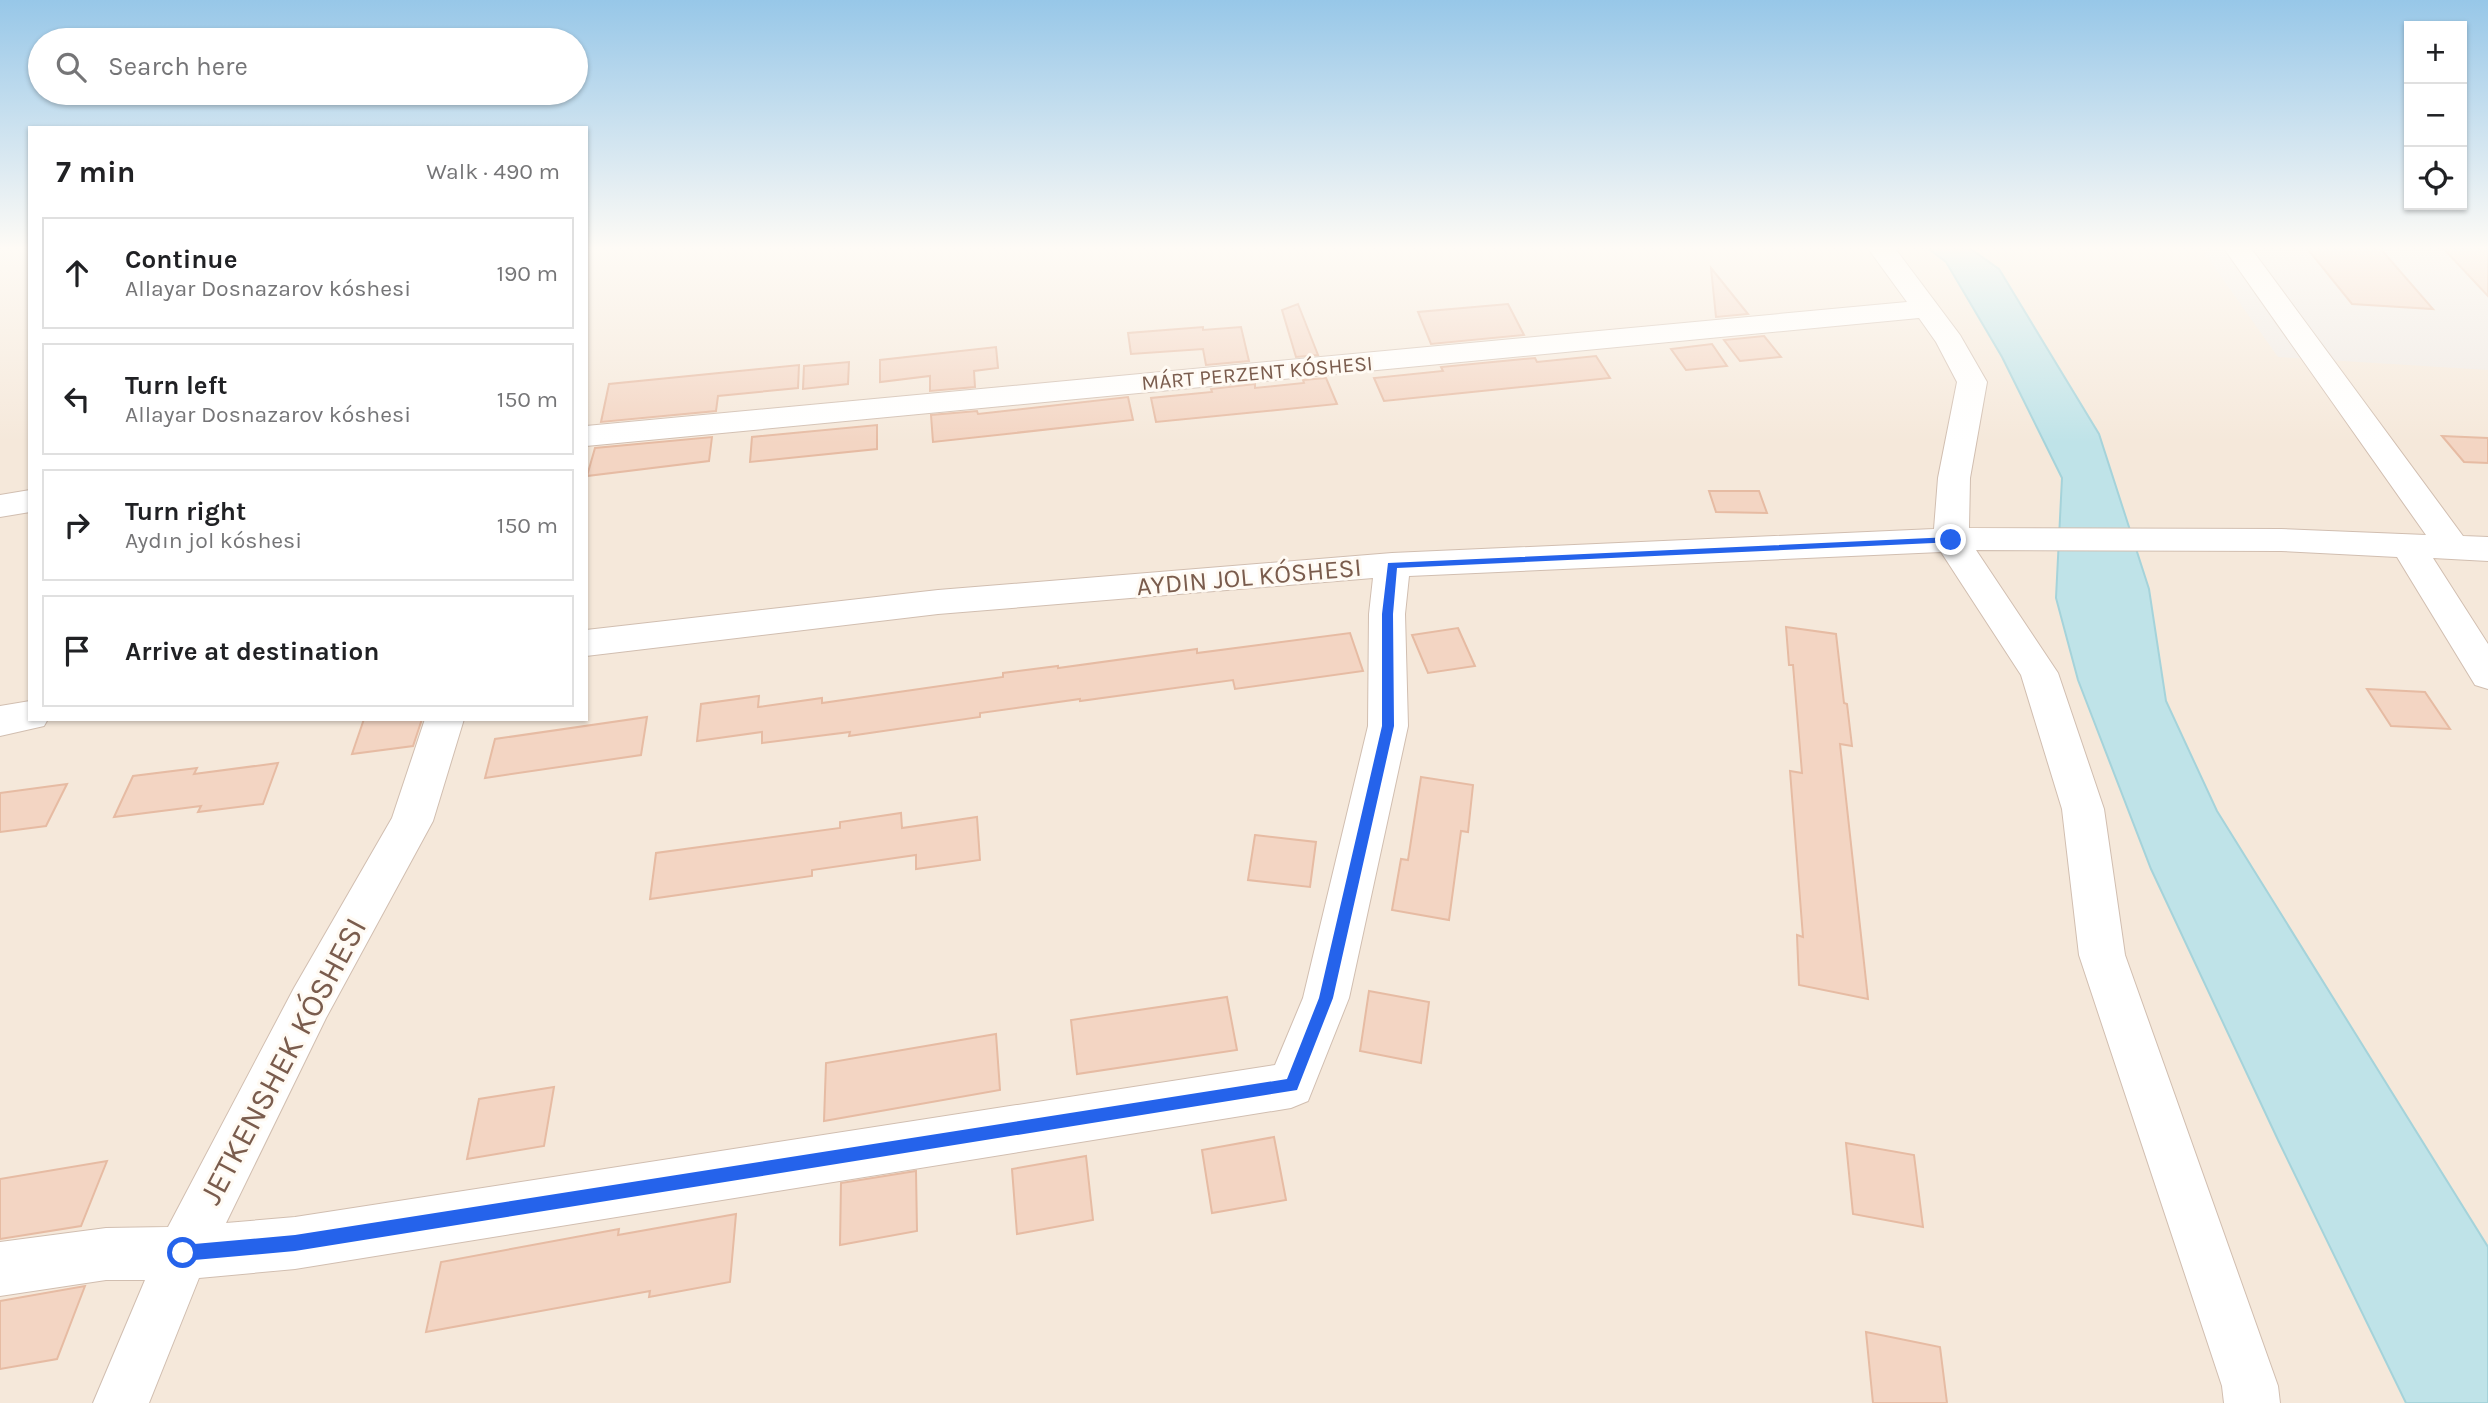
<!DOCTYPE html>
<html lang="en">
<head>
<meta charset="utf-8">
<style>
	body { margin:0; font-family:Karla,sans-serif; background:#f2f2f2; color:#202124 }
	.controls { position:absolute; right:21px; top:21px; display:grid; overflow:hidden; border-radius:0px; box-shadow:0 2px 5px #0004 }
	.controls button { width:63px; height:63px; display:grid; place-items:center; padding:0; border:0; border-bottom:2px solid #e0e0e0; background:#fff; color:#202124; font:35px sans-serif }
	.stop { position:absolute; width:21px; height:21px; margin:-16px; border:5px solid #2563eb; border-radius:50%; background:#fff }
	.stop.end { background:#2563eb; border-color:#fff; box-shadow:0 2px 7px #0008 }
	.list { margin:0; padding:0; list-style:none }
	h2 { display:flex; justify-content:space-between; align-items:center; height:91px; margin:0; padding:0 28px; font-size:30px }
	h2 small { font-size:23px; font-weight:400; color:#757577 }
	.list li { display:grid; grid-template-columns:46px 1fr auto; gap:21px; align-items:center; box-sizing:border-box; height:112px; margin:0 14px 14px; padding:0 14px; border:2px solid #e0e0e0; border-radius:0px }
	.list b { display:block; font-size:26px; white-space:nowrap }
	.list p { margin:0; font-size:23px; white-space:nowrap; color:#757577 }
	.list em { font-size:23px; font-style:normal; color:#757577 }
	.icon { flex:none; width:38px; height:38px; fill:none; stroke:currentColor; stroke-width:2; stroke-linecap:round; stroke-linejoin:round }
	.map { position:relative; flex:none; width:2488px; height:1403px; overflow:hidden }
	.search { position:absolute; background:#fff; box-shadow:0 2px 5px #0004; left:28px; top:28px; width:560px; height:77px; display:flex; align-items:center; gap:18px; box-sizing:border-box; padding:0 24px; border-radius:38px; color:#757577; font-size:26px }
	.panel { position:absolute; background:#fff; box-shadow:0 2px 5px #0004; left:28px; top:126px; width:560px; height:595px; border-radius:0px }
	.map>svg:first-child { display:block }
</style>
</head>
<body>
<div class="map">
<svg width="2488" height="1403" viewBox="0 0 2488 1403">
	<rect width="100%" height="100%" fill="#fdf6ec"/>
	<polygon fill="#f5e8da" points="0,247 30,247 30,719 586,719 586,247 2488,247 2488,1403 0,1403"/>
	<polygon fill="#efe9e4" points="2200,247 2488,247 2488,370 2278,357"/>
	<polygon fill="#bfe3e8" stroke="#a5d3da" stroke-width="2" points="1926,247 1968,247 1999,269 2099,434 2149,589 2166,701 2217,811 2488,1247 2488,1403 2406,1403 2278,1140 2151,869 2078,680 2056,598 2062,478 2002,357 1946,262"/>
	<g fill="#f3d5c3" stroke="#e6bba3" stroke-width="2">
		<polygon points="2306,247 2379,247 2433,309 2352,304"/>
		<polygon points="2442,247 2488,247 2488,296"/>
		<polygon points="1711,268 1748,314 1716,317"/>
		<polygon points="1298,304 1318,355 1296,357 1282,310"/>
		<polygon points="1508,304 1524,335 1431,344 1418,312"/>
		<polygon points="1203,327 1203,330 1241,327 1249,361 1206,365 1203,349 1131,354 1128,333"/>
		<polygon points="1764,336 1781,357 1740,361 1724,340"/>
		<polygon points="1712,344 1727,366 1686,370 1671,349"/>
		<polygon points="996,347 998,368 974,371 975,387 930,391 930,376 880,382 880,360"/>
		<polygon points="1596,356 1610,378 1384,401 1374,378 1443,371 1441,367 1535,358 1537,362"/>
		<polygon points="849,362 848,384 803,389 804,366"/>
		<polygon points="799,365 798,388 718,396 716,411 601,422 609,384"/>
		<polygon points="1326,378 1337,404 1156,422 1151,398 1212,392 1211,389 1255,384 1255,388 1304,383 1303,380"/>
		<polygon points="1128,397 1133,420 933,442 931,415 977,411 978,414"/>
		<polygon points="877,425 877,449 750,462 752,437"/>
		<polygon points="2442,436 2488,438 2488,463 2464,462"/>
		<polygon points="712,437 709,461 587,476 595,448"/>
		<polygon points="1709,491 1759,491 1767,513 1716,512"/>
		<polygon points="1786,627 1836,634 1844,703 1847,704 1852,746 1840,744 1868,999 1799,985 1797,935 1803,937 1790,771 1802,773 1793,665 1789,665"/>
		<polygon points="1458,628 1475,666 1428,673 1412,635"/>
		<polygon points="1350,633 1363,671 1235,689 1233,680 1080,701 1080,699 980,713 980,717 849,736 850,732 762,743 762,732 697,741 701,704 759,696 758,707 822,698 822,703 1003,677 1003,673 1058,666 1058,668 1197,649 1197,653"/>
		<polygon points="2367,689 2425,692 2450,729 2391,726"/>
		<polygon points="647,717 641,755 485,778 495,739"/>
		<polygon points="364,719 422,719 413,746 352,754"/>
		<polygon points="278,763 263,804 198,812 201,806 114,817 133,776 197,768 194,774"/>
		<polygon points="1421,777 1473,785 1468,832 1461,831 1449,920 1392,910 1401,859 1408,860"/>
		<polygon points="67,784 46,826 0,832 0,793"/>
		<polygon points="901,813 902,828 977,817 980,860 916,869 916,855 812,870 812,876 650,899 656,853 840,828 840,822"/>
		<polygon points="1255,835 1316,842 1310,887 1248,880"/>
		<polygon points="1369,991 1429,1002 1421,1063 1360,1051"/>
		<polygon points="1227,997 1237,1050 1077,1074 1071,1020"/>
		<polygon points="996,1034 1000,1090 824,1121 826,1063"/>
		<polygon points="554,1087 544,1146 467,1159 479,1099"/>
		<polygon points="1274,1137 1286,1200 1212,1213 1202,1150"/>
		<polygon points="1846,1143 1914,1155 1923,1227 1853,1214"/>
		<polygon points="1086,1156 1093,1220 1017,1234 1012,1169"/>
		<polygon points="107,1161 81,1226 0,1239 0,1179"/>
		<polygon points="916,1171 917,1231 840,1245 841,1183"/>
		<polygon points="736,1214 730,1282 649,1297 650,1291 426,1332 441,1262 619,1229 618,1235"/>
		<polygon points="85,1286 57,1359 0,1369 0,1301"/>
		<polygon points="1866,1332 1940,1347 1947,1403 1873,1403"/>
	</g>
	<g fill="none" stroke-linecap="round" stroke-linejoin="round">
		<defs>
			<g id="minor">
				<polygon points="1867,247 1894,247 1960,335 1987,382 1970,478 1969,528 2281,529 2426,535 2223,247 2250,247 2463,536 2488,537 2488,561 2433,558 2488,644 2488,689 2475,685 2397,557 2281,551 1976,550 2058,673 2104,809 2125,955 2278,1386 2280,1403 2224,1403 2222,1386 2079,955 2062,809 2021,675 1941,552 1409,576 1405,614 1408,726 1349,998 1308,1101 1291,1108 295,1269 199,1278 149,1403 93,1403 145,1280 106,1280 0,1296 0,1242 106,1228 168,1227 294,988 392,818 425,719 464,719 433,821 326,1018 226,1223 295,1217 1275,1065 1303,998 1368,726 1369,614 1373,578 938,614 586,656 586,630 938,590 1392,553 1934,529 1938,478 1957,382 1936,342 1919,318 586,446 586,426 1907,302"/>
				<polygon points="30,490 30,512 0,517 0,495"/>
				<polygon points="30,701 30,719 48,719 44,726 0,736 0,706"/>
			</g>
		</defs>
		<use href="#minor" stroke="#d1beb0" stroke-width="2"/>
		<use href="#minor" fill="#fff" fill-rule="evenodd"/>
	</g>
	<linearGradient id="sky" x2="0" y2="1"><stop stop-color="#97c7e8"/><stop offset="0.56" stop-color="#fefbf6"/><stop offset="1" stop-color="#fefbf6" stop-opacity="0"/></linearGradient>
	<rect width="2488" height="443" fill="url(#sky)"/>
	<polygon fill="#2563eb" points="1951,537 1956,540 1955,542 1397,568 1393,614 1394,726 1333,998 1297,1090 295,1251 183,1261 178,1259 176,1253 178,1248 183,1245 295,1235 1287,1079 1319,998 1382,726 1382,614 1388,563"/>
	<g text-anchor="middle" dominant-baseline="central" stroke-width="6" stroke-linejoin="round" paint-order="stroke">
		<g font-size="21" fill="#7a5c4d" stroke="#fffaf3">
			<text transform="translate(1257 373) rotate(-5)">MÁRT PERZENT KÓSHESI</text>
		</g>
		<g font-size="26" fill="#7a5c4d" stroke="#fffaf3">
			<text transform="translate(1249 577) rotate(-5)">AYDIN JOL KÓSHESI</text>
		</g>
		<g font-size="32" fill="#7a5c4d" stroke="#fffaf3">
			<text transform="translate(283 1061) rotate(-62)">JETKENSHEK KÓSHESI</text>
		</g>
	</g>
</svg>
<div class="controls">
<button>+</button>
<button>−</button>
<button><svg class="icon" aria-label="locate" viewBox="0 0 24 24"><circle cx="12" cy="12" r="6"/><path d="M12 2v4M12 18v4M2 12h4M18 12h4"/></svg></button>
</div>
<div class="stop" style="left:183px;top:1253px"></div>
<div class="stop end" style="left:1951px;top:540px"></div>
<div class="search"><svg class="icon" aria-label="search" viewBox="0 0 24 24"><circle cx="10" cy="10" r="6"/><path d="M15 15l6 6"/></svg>Search here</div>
<section class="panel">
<h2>7 min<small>Walk · 490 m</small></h2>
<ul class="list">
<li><svg class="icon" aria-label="ahead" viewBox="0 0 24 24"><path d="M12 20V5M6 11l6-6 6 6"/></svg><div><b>Continue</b><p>Allayar Dosnazarov kóshesi</p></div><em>190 m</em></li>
<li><svg class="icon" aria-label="left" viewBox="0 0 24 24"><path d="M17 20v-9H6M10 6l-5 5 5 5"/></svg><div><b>Turn left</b><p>Allayar Dosnazarov kóshesi</p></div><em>150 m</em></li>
<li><svg class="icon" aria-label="right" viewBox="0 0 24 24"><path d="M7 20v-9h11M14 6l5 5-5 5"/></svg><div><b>Turn right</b><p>Aydın jol kóshesi</p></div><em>150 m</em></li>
<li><svg class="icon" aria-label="arrive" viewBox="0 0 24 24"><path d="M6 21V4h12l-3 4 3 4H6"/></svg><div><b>Arrive at destination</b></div></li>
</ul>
</section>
</div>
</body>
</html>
